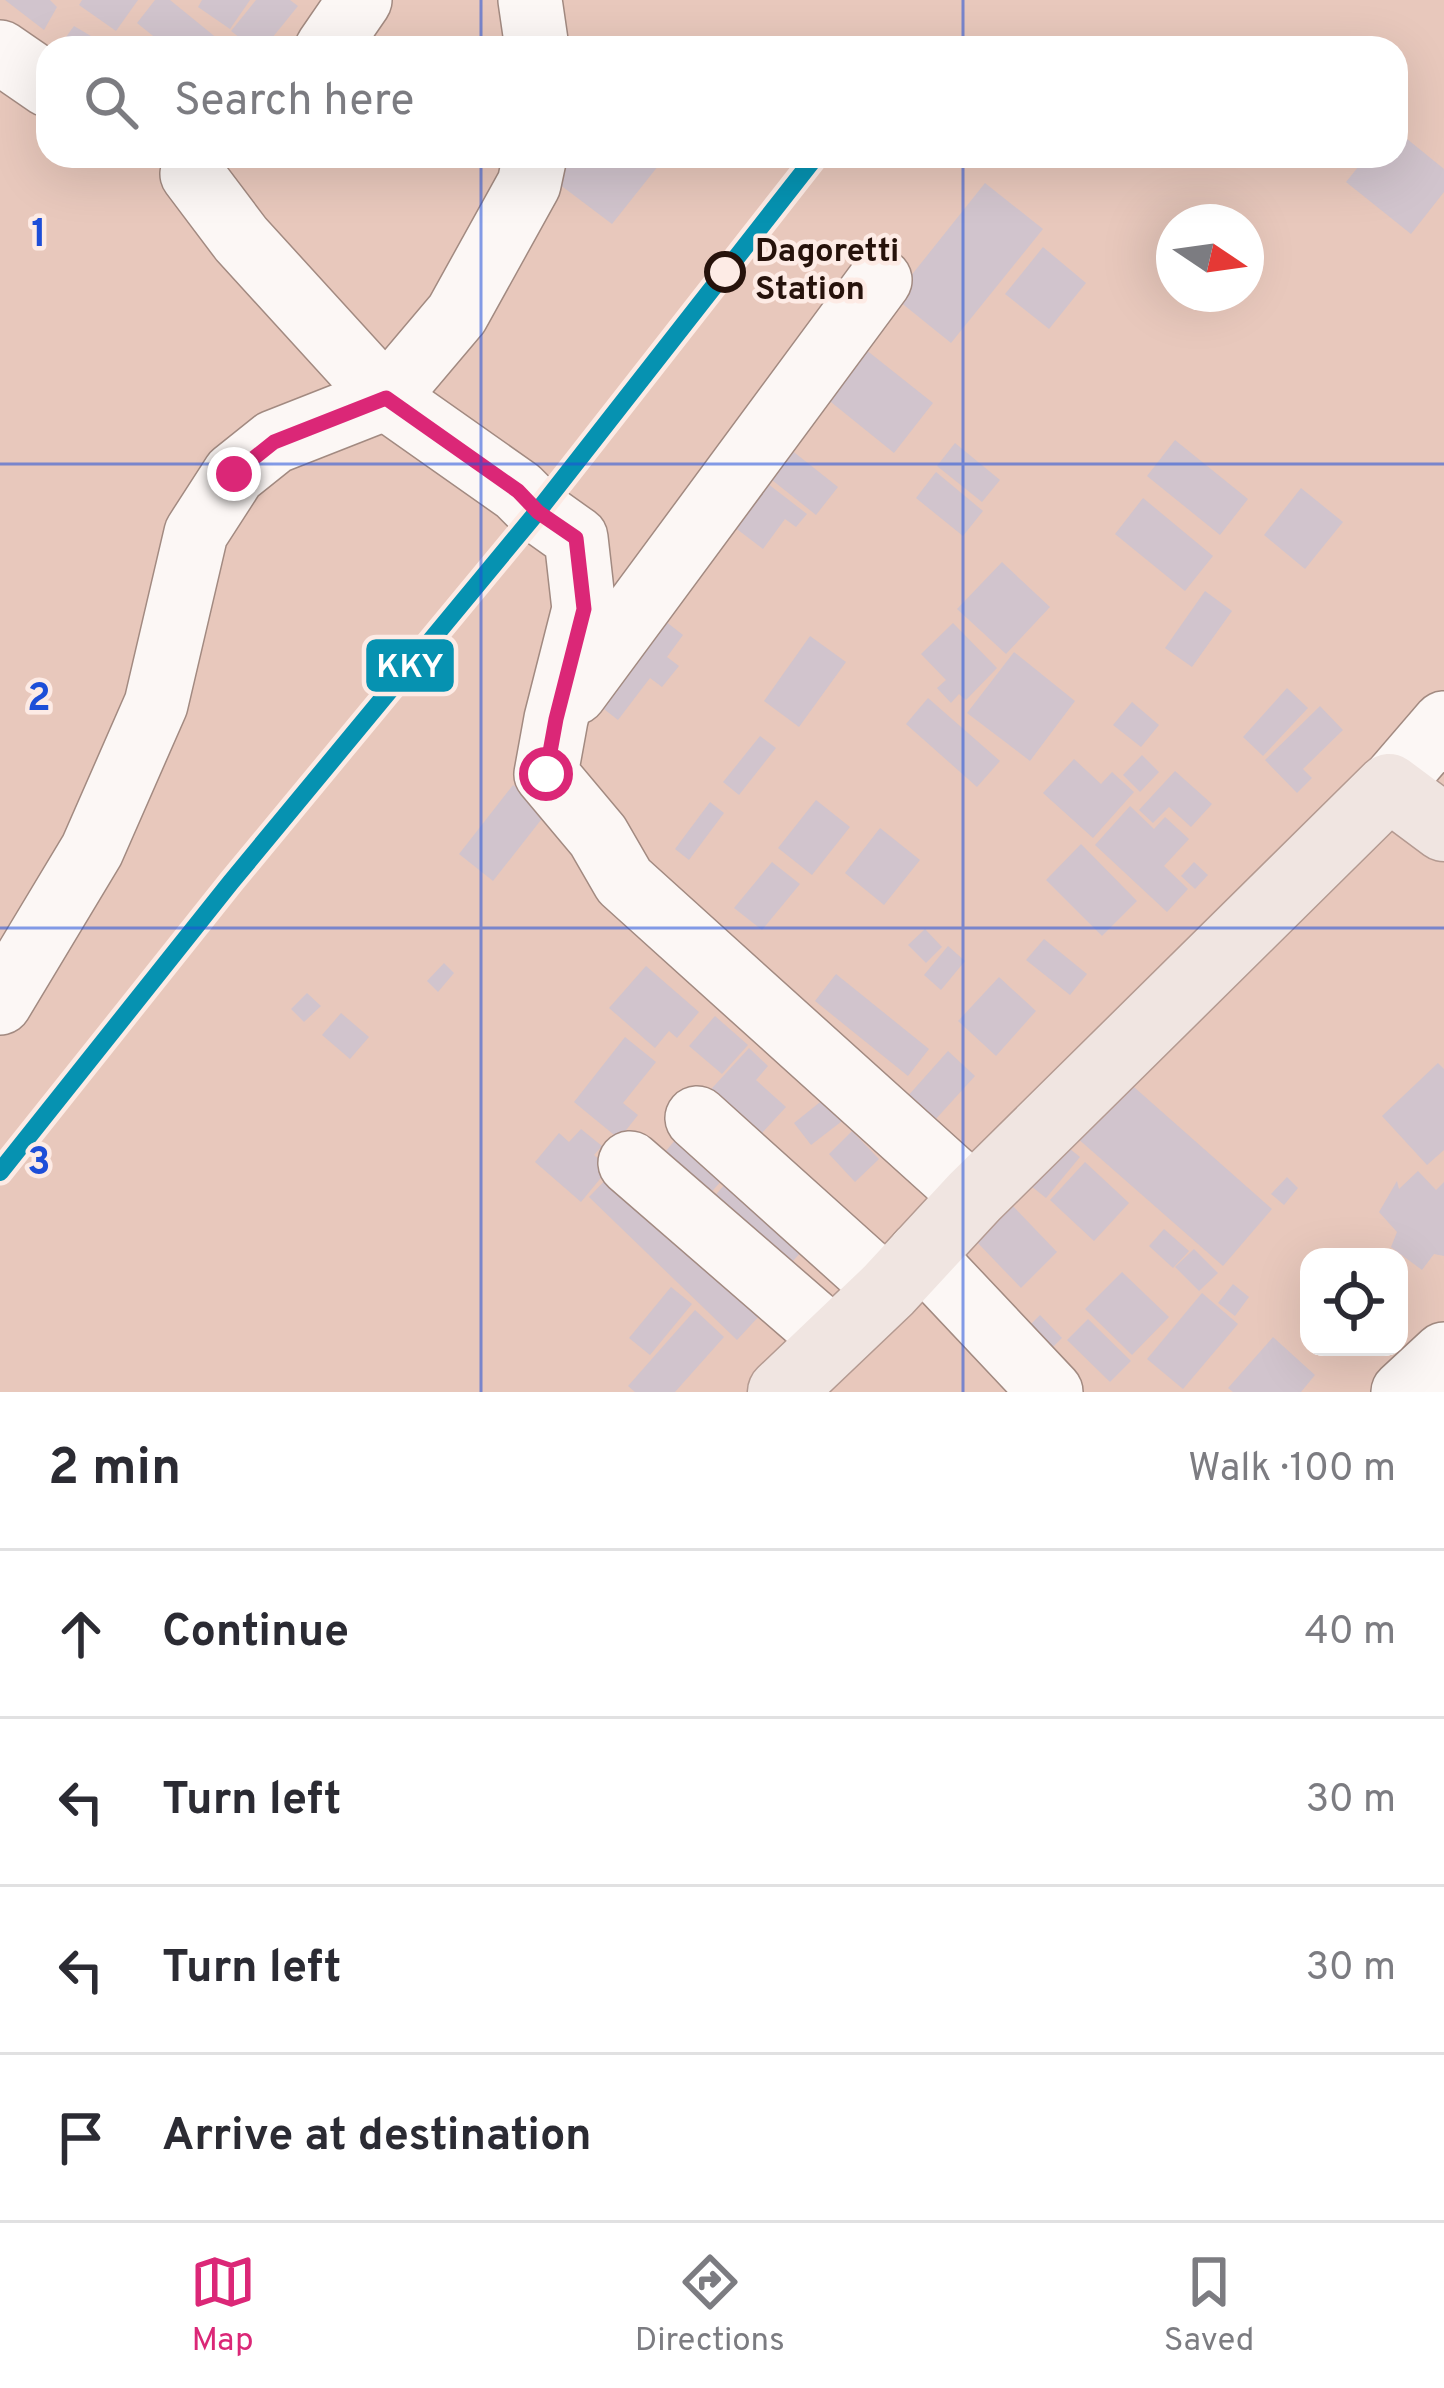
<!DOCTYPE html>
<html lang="en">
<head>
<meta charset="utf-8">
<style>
	body { margin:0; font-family:Overpass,sans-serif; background:#f7f7f7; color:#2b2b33 }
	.controls { position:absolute; right:36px; bottom:36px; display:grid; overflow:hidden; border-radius:24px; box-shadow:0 12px 48px #0002 }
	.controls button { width:108px; height:108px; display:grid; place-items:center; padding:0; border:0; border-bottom:3px solid #e1e1e2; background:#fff; color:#2b2b33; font:60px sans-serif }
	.compass { position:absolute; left:1156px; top:204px; width:108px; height:108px; border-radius:50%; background:#fff; box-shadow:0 12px 48px #0002; rotate:103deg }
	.stop { position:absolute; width:36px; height:36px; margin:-27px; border:9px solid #db2777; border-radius:50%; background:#fff }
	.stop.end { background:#db2777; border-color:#fff; box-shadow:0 3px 12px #0008 }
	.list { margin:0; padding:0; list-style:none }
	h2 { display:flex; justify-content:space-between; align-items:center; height:156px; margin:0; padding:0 48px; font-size:51px }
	h2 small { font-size:39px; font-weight:400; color:#7c7c81 }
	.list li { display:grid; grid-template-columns:78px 1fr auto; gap:36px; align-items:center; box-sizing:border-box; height:168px; padding:0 48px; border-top:3px solid #e1e1e2 }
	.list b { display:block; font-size:45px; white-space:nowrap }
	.list em { font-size:39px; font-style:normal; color:#7c7c81 }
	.icon { flex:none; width:66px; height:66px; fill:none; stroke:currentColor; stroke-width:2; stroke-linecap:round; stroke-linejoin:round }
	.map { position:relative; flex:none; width:1444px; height:1392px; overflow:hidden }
	.search { position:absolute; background:#fff; box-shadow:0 12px 48px #0002; left:36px; right:36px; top:36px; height:132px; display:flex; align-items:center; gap:30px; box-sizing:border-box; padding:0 42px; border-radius:36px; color:#7c7c81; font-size:45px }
	.sheet { height:828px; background:#fff }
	nav { display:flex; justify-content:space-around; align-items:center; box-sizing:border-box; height:168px; border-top:3px solid #e1e1e2; background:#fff; font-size:33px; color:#7c7c81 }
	nav a { display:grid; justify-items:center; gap:6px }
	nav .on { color:#db2777 }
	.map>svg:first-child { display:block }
</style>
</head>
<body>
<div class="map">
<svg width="1444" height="1392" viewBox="0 0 1444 1392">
	<rect width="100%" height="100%" fill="#e8c8bc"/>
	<g fill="#d1c4cd">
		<polygon points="5,0 50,0 57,7 44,30"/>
		<polygon points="82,0 138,0 116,31 79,5"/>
		<polygon points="155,0 170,0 229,48 168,48 137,23"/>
		<polygon points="202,0 250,0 230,29 198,7"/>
		<polygon points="256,0 290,0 298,6 264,48 253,48 231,31"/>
		<polygon points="74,26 91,36 78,48 67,48 61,44"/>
		<polygon points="1396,130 1444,169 1444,192 1411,234 1346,182 1367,156 1396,156"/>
		<polygon points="574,156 666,156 612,224 555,181"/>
		<polygon points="985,183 1043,229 951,343 894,297"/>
		<polygon points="1043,247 1086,283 1049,329 1005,294"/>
		<polygon points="865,349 933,403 894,453 826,398"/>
		<polygon points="1175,440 1248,499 1220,535 1147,476"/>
		<polygon points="955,443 1000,480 982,502 937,466"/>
		<polygon points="790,449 838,487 816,515 767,476"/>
		<polygon points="936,472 983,511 963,536 916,498"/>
		<polygon points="754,473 807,514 796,527 785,519 763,549 721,517"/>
		<polygon points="1301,488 1343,522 1305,569 1264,535"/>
		<polygon points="1143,498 1213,556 1185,591 1115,534"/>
		<polygon points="1002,562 1050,607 1006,654 957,609"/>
		<polygon points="1205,591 1232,611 1192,667 1165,648"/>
		<polygon points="651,610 683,635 667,657 679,666 662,687 650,678 618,720 586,695"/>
		<polygon points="953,623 997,668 966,700 959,694 951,703 937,688 946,680 921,654"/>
		<polygon points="810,636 846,662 799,727 764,701"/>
		<polygon points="1014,652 1075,701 1030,761 967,713"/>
		<polygon points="1287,688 1308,708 1263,756 1243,737"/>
		<polygon points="928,698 1000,761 977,787 906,724"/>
		<polygon points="1132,702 1159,725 1141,747 1113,725"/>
		<polygon points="1320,706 1343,730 1303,769 1312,778 1297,793 1265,760"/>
		<polygon points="760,736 776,748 739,795 723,782"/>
		<polygon points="1142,755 1159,772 1140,792 1123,775"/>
		<polygon points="1074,759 1101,784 1112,772 1134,792 1093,838 1043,793"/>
		<polygon points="1175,771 1212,804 1191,827 1169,807 1153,823 1139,810"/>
		<polygon points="513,785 548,811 493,881 459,854"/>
		<polygon points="816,800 850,827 812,875 778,848"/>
		<polygon points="710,802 724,813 689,860 675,849"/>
		<polygon points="1130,806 1154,829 1165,817 1189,839 1164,866 1188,889 1167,912 1095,845"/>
		<polygon points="880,828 920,860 884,905 845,873"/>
		<polygon points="1081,844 1137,901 1102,936 1046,880"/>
		<polygon points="772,862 800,884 762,930 734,908"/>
		<polygon points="1194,862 1208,875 1195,889 1181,876"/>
		<polygon points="925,929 942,947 926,963 908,945"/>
		<polygon points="1044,939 1087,974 1070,995 1026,960"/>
		<polygon points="948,946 965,961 941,990 924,975"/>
		<polygon points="444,963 454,973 438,992 427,981"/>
		<polygon points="646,966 699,1012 677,1038 669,1031 655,1048 609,1008"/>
		<polygon points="836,974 929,1049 908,1076 815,1001"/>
		<polygon points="999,977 1036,1011 996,1056 958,1021"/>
		<polygon points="307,993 321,1006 304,1022 291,1009"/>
		<polygon points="341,1013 369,1037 350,1059 322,1035"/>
		<polygon points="715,1016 748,1045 722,1074 689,1046"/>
		<polygon points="625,1037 656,1062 623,1103 638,1115 619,1139 574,1102"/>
		<polygon points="749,1048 768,1066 756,1080 786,1107 752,1144 703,1098"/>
		<polygon points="948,1051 975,1076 934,1121 907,1097"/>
		<polygon points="1438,1063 1444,1069 1444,1150 1427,1165 1382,1116"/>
		<polygon points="1126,1080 1272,1209 1223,1266 1076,1137"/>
		<polygon points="829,1095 846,1118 811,1145 794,1123"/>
		<polygon points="581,1129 602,1146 594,1155 609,1168 581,1202 535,1162 559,1133 569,1142"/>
		<polygon points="852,1131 879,1159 855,1182 829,1154"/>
		<polygon points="1055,1137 1080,1157 1046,1198 1021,1178"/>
		<polygon points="676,1139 722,1180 701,1204 655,1164"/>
		<polygon points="1085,1162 1129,1203 1094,1241 1050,1200"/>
		<polygon points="614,1171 761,1314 737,1340 589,1197"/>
		<polygon points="1418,1171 1436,1190 1444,1182 1444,1256 1434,1254 1422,1270 1391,1247 1397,1232 1379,1212 1397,1181 1399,1189"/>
		<polygon points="1287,1177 1298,1188 1284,1205 1271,1194"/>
		<polygon points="727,1182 802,1251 777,1279 702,1210"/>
		<polygon points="1010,1203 1057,1252 1021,1288 974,1239"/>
		<polygon points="1164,1229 1189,1251 1173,1268 1149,1246"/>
		<polygon points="1194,1249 1218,1273 1199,1291 1175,1267"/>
		<polygon points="1122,1272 1169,1317 1132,1355 1085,1309"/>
		<polygon points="1233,1284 1249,1297 1235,1316 1218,1303"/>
		<polygon points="671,1287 692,1304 650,1355 629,1338"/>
		<polygon points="1202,1293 1238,1324 1183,1389 1147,1359"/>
		<polygon points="695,1310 724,1337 675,1392 635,1392 628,1386"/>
		<polygon points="1040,1315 1062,1338 1036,1364 1014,1341"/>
		<polygon points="1088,1319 1131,1361 1110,1382 1067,1340"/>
		<polygon points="1273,1337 1315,1375 1301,1392 1233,1392 1228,1388"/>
	</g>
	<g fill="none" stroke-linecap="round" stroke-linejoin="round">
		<defs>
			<g id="minor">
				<polyline points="530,0 537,48"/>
				<polyline points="327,48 360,0"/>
				<polyline points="0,52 48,85"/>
				<polyline points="192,174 241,239 386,398 518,491 538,511 576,538 584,609 556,719 546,774 598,836 624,881 974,1197"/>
				<polyline points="575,693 880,280"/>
				<polyline points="1389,787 1444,723"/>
				<polyline points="0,1003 92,850 156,704 196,533 234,474 274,442 386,398 457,314 529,184 535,156"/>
				<polyline points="697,1118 888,1290"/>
				<polyline points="630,1163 834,1340"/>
				<polyline points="920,1253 1051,1392"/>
				<polyline points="1403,1392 1444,1354"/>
			</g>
			<polyline id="major" points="781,1392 888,1290 974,1197 1389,787 1444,828"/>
		</defs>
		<use href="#minor" stroke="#a28a81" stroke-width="66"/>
		<use href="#major" stroke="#b49a91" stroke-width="69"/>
		<use href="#minor" stroke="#fcf7f5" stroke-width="63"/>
		<use href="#major" stroke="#f0e5e1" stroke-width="66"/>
		<defs>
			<polyline id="rail-1" points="0,1172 231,882 538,511 816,156"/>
		</defs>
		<use href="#rail-1" stroke="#fdebe5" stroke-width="27"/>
		<use href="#rail-1" stroke="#0692b1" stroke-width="18"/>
	</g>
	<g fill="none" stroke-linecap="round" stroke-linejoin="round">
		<polyline stroke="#db2777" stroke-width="15" points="234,474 274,442 386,398 518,491 538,512 576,538 584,609 556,719 546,774"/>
	</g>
	<path fill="none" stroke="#1d4ed8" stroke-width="3" stroke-opacity="0.55" d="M481,0V48M963,0V48M481,156V1392M963,156V1392M0,464H1444M0,928H1444"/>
	<circle fill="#fdebe5" stroke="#26120b" stroke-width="6" cx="725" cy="272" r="18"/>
	<g text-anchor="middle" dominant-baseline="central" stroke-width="9" stroke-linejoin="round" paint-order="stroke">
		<g font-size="33" font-weight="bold" fill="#26120b" stroke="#fdebe5" text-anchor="start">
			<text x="755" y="253">Dagoretti<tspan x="755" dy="38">Station</tspan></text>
		</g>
	</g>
	<g font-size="39" text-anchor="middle" font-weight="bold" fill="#1d4ed8" stroke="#fdebe5" stroke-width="9" stroke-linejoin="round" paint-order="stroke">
		<text x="39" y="246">1</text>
		<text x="39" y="710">2</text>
		<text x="39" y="1174">3</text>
	</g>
	<rect stroke="#fdebe5" stroke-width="4.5" x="364" y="637" width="92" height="57" rx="12" fill="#0692b1"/>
	<g font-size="33" text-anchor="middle" font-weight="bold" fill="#fff">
		<text x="410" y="677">KKY</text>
	</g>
</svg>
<div class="controls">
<button><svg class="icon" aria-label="locate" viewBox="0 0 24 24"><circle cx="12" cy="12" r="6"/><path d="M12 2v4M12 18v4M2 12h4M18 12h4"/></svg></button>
</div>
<svg class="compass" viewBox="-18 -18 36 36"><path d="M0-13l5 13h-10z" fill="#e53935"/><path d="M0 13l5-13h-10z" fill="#7c7c81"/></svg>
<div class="stop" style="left:546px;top:774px"></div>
<div class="stop end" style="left:234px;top:474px"></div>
<div class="search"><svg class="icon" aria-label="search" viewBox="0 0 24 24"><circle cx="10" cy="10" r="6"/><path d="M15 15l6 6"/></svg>Search here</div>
</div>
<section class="sheet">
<h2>2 min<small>Walk · 100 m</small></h2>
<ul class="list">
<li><svg class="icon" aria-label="ahead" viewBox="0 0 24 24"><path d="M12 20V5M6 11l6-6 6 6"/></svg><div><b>Continue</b></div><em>40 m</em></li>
<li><svg class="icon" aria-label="left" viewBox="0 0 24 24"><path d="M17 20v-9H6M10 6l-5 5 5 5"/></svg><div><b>Turn left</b></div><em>30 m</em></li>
<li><svg class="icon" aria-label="left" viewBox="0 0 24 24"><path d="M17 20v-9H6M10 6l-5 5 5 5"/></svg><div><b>Turn left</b></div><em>30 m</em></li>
<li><svg class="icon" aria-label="arrive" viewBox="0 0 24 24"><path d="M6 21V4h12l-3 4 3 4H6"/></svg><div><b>Arrive at destination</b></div></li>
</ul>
</section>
<nav>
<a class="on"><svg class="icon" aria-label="map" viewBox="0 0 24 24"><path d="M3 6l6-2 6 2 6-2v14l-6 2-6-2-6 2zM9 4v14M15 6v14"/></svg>Map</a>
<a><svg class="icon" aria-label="directions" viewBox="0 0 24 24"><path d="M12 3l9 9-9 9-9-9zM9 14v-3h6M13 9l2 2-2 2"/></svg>Directions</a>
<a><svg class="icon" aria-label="saved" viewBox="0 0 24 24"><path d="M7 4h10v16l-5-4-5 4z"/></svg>Saved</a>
</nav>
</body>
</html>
